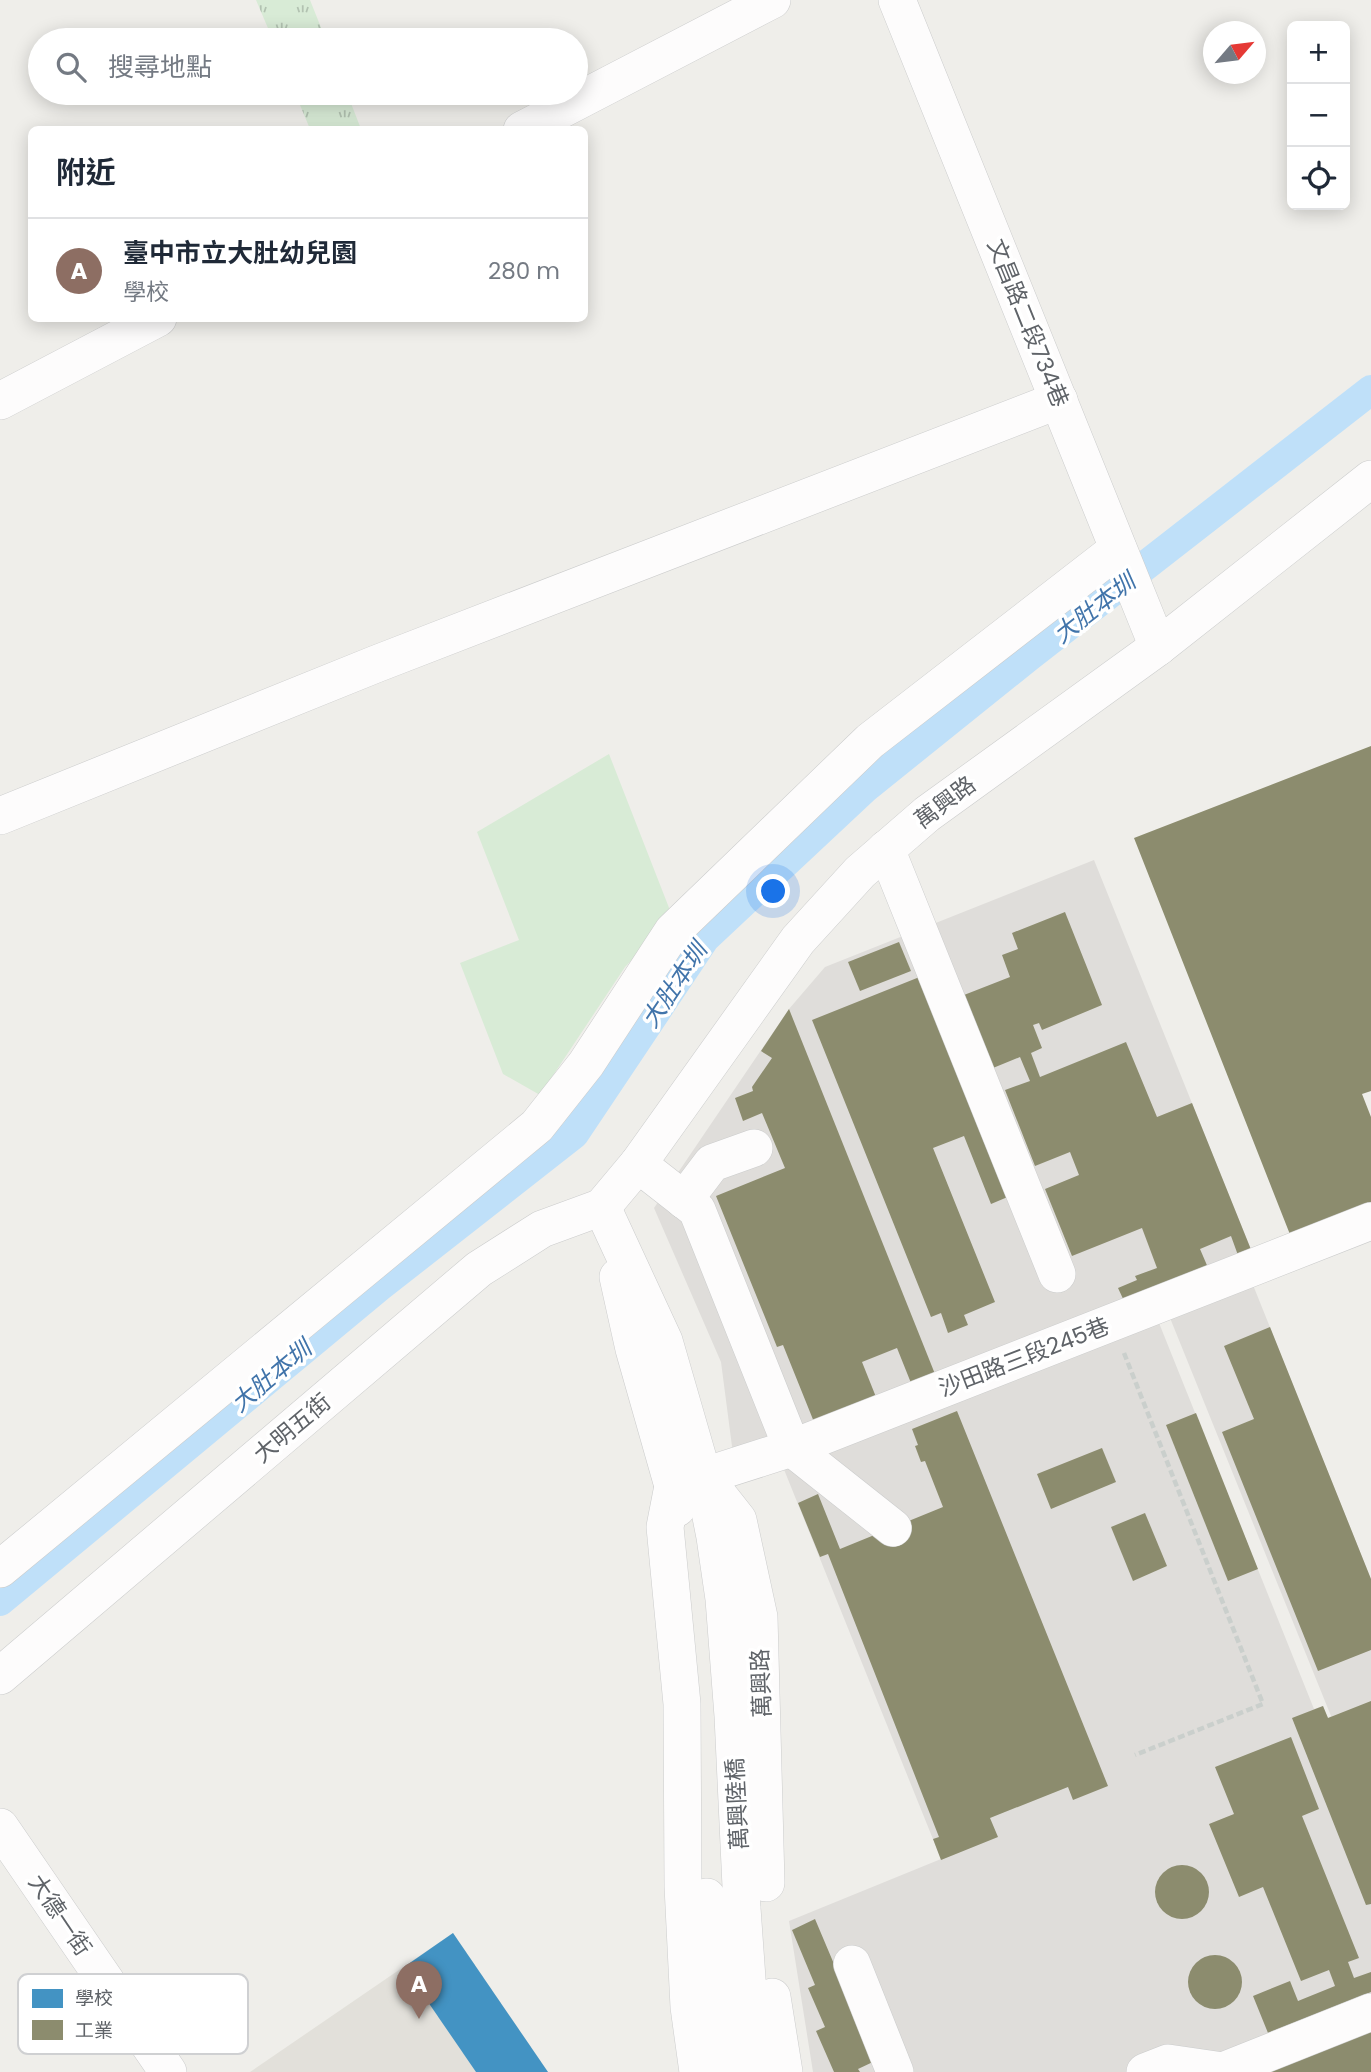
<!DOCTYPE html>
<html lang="zh-TW">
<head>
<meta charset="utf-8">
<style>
	body { margin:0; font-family:Poppins,"Noto Sans TC",sans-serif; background:#f2f2f3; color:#1f2937 }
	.controls { position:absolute; right:21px; top:21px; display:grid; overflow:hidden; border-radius:10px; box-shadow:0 4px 18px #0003 }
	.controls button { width:63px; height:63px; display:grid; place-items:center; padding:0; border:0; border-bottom:2px solid #e0e1e3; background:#fff; color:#1f2937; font:35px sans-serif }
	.compass { position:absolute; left:1203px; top:21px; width:63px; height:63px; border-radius:50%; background:#fff; box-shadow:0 4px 18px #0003; rotate:62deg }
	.you { position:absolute; left:774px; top:892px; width:24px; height:24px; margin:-18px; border:5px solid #fff; border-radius:50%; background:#1a73e8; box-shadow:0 0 0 10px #1a73e833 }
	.badge { display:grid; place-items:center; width:46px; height:46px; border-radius:50%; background:#2563eb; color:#fff; font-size:23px; font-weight:700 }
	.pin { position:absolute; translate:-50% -58px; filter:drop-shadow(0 2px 4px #0008) }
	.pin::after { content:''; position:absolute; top:37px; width:24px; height:21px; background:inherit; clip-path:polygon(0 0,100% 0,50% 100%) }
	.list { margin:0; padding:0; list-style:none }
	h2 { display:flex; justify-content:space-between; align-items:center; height:91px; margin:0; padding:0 28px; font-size:30px }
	h2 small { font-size:23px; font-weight:400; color:#747a83 }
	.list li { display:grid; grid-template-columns:46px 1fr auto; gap:21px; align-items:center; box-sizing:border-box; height:105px; padding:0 28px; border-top:2px solid #e0e1e3 }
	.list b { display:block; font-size:26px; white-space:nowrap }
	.list p { margin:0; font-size:23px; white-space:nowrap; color:#747a83 }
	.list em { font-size:23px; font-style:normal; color:#747a83 }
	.icon { flex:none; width:38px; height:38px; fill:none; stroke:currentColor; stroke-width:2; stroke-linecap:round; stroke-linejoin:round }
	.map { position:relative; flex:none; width:1371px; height:2072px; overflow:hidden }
	.search { position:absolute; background:#fff; box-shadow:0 4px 18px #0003; left:28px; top:28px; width:560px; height:77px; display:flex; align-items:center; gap:18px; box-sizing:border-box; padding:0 24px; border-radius:38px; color:#747a83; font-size:26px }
	.panel { position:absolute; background:#fff; box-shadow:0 4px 18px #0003; left:28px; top:126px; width:560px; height:196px; border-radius:10px }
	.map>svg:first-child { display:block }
</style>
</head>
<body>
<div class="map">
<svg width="1371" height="2072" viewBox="0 0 1371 2072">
	<defs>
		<pattern id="grass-tufts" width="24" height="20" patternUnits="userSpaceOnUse" patternTransform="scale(1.75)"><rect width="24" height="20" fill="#d8ebd6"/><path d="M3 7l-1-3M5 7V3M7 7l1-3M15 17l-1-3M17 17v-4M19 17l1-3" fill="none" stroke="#b2c2b1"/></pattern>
	</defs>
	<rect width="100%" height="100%" fill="#efeeea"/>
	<g fill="#dfddda">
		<polygon points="1094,860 1252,1252 733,1454 721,1362 654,1208 789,1009 825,967"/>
		<polygon points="1251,1280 1371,1579 1371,2072 813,2072 789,1921 941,1859 783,1467 1157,1318 1314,1709 1323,1706 1328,1718 1331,1716 1168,1313"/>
	</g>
	<polygon fill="#e2e0da" points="453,1933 548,2072 250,2072"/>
	<g fill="url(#grass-tufts)">
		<polygon points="256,0 310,0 326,40 273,40"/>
		<polygon points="295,93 347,93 361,129 310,129"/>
	</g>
	<polygon fill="#d8ebd6" points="609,754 673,918 625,967 540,1095 503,1074 460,963 519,940 477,832"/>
	<polygon fill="#4393c3" points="453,1933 548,2072 476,2072 404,1967"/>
	<g fill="#8c8c6e">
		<polygon points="1371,746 1371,1091 1362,1094 1371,1117 1371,1206 1291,1237 1134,838"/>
		<polygon points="1065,912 1102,1005 1042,1030 1039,1023 1033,1025 1042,1048 1031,1053 1040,1077 1126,1042 1157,1117 1192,1103 1252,1252 1239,1258 1231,1236 1200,1249 1209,1270 1125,1303 1118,1288 1137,1280 1135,1276 1157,1268 1142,1228 1072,1256 1045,1189 1079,1175 1070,1152 1035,1166 1005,1090 1030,1081 1020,1057 993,1068 964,995 1010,977 1002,955 1018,949 1012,933"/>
		<polygon points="899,942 911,971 860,991 848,962"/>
		<polygon points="922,976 1010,1196 991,1204 964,1136 933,1148 995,1302 964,1315 968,1325 948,1333 941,1313 931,1317 812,1020"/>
		<polygon points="789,1009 937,1379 913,1388 897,1348 862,1362 878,1402 814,1422 783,1345 777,1347 716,1196 785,1168 762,1113 743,1121 735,1098 753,1091 752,1087 772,1058 761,1051"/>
		<polygon points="1270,1327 1371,1579 1371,1650 1318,1671 1222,1432 1254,1419 1224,1346"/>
		<polygon points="957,1411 1108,1786 1073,1800 1068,1787 990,1818 998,1837 941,1860 933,1839 939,1837 828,1554 820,1557 798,1503 818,1494 840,1549 943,1507 925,1461 921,1462 915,1446 918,1445 912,1429"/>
		<polygon points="1196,1413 1258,1569 1228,1581 1166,1425"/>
		<polygon points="1102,1448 1116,1482 1051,1509 1037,1474"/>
		<polygon points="1145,1513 1167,1566 1133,1581 1111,1527"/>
		<polygon points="1371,1701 1371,1904 1366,1905 1292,1718 1323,1706 1328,1718"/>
		<polygon points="1291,1737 1319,1809 1302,1816 1359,1958 1348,1962 1354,1978 1371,1972 1371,1992 1268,2033 1253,1996 1290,1981 1298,2001 1335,1986 1329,1970 1301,1981 1263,1887 1239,1897 1209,1824 1234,1814 1215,1767"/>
		<circle cx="1182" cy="1892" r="27"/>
		<polygon points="815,1919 875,2061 858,2069 860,2072 834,2072 816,2031 825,2027 808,1988 815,1985 792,1930"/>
		<circle cx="1215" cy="1982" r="27"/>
		<polygon points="1371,2030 1371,2072 1266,2072"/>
	</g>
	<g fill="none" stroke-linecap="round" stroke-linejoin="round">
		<polyline stroke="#bfe0f9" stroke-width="30" points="0,1601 380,1286 574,1134 705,938 865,788 1028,657 1371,390"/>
		<defs>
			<g id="minor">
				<polyline points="897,0 1158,647"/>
				<polyline points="522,130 772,0"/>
				<polyline points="0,401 158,318"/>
				<polyline points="0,816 376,664 1059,400"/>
				<polyline points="886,849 1057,1274"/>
				<polyline points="638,1164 697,1210 792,1448 893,1528"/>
				<polyline points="684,1200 712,1163 754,1148"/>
				<polyline points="602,1207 638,1164 798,940 860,872 927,814 1158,647 1371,479"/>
				<polyline points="602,1207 664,1341 703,1476 715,1537 724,1599 733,1716 742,1908 750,2021 757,2072"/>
				<polyline points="618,1277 634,1349 673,1486 677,1508"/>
				<polyline points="708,1482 738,1520 759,1617 766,1883"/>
				<polyline points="0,1569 537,1126 586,1064 673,931 870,741 1118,549"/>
				<polyline points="0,1676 479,1269 542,1229 602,1207"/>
				<polyline points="0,1827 168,2072"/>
				<polyline points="707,1897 725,2072"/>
				<polyline points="852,1964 895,2072"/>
				<polyline points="772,1997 784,2072"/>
				<polyline points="698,2072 689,2007 683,1886 682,1704 665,1527 673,1486 792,1448 1371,1221"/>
				<polyline points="1145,2072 1168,2063 1223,2071 1371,2012"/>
			</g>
		</defs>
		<use href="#minor" stroke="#cbcccc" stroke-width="38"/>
		<polyline stroke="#cacfcc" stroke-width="4.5" stroke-dasharray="7 3.5" stroke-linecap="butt" points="1124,1353 1263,1704 1135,1755"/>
		<use href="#minor" stroke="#fdfcfc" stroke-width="37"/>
	</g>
	<g text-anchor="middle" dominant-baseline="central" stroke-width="7" stroke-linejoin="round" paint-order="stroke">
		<g font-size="23" fill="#5f6368" stroke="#fff">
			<text transform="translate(1028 323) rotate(68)">文昌路二段734巷</text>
			<text transform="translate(945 802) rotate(-37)">萬興路</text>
			<text transform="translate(1024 1357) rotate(-21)">沙田路三段245巷</text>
			<text transform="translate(292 1428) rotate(-40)">大明五街</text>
			<text transform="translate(761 1683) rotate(-92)">萬興路</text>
			<text transform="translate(737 1804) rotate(-93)">萬興陸橋</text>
			<text transform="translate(60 1915) rotate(56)">大德一街</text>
		</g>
		<g font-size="24" font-style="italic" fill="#4174aa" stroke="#fff">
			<text transform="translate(1094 608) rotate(-38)">大肚本圳</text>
			<text transform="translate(674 985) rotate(-56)">大肚本圳</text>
			<text transform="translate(271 1376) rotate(-40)">大肚本圳</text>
		</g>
	</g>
	<rect x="18" y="1974" width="230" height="80" rx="10" fill="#fff" stroke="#cfd0d2" stroke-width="2"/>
	<rect x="32" y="1989" width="31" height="19" fill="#4393c3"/>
	<rect x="32" y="2020" width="31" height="20" fill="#8c8c6e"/>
	<g font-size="19" fill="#5f6368">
		<text x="75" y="2005">學校</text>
		<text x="75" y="2037">工業</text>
	</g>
</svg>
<div class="controls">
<button>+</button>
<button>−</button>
<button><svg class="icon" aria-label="locate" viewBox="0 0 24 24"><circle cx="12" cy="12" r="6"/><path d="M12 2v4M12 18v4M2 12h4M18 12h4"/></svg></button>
</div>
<svg class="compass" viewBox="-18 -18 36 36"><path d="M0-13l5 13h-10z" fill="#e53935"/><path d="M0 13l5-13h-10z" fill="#747a83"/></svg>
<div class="you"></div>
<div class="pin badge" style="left:419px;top:2019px;background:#8d6e63">A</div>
<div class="search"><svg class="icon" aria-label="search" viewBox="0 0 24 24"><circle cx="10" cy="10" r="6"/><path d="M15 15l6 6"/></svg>搜尋地點</div>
<section class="panel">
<h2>附近<small></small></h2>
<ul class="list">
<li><span class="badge" style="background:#8d6e63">A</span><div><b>臺中市立大肚幼兒園</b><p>學校</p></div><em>280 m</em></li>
</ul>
</section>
</div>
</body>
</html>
